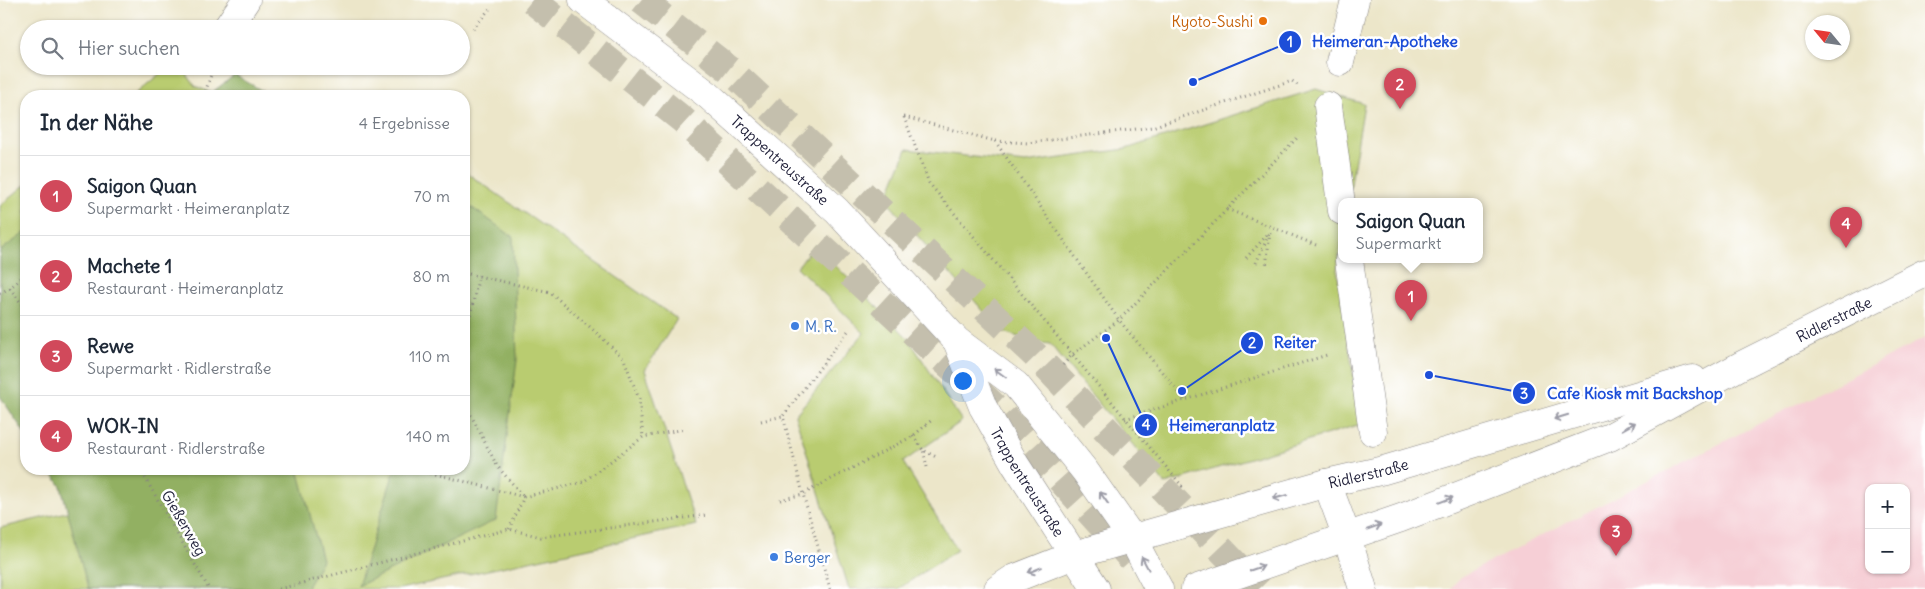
<!DOCTYPE html>
<html lang="de">
<head>
<meta charset="utf-8">
<style>
	body { margin:0; font-family:Delius,sans-serif; background:#f2f2f3; color:#1f2937 }
	.controls { position:absolute; right:15px; bottom:15px; display:grid; overflow:hidden; border-radius:10px; box-shadow:0 1px 4px #0004 }
	.controls button { width:45px; height:45px; display:grid; place-items:center; padding:0; border:0; border-bottom:1px solid #e0e1e3; background:#fff; color:#1f2937; font:25px sans-serif }
	.compass { position:absolute; left:1805px; top:15px; width:45px; height:45px; border-radius:50%; background:#fff; box-shadow:0 1px 4px #0004; rotate:299deg }
	.you { position:absolute; left:962px; top:380px; width:18px; height:18px; margin:-12px; border:4px solid #fff; border-radius:50%; background:#1a73e8; box-shadow:0 0 0 8px #1a73e833 }
	.badge { display:grid; place-items:center; width:32px; height:32px; border-radius:50%; background:#d1495b; color:#fff; font-size:16px; font-weight:700 }
	.pin { position:absolute; translate:-50% -41px; filter:drop-shadow(0 1px 2px #0008) }
	.pin::after { content:''; position:absolute; top:26px; width:18px; height:15px; background:inherit; clip-path:polygon(0 0,100% 0,50% 100%) }
	.popup { position:absolute; left:1338px; top:198px; width:145px; height:65px; box-sizing:border-box; display:grid; place-content:center; border-radius:10px; background:#fff; filter:drop-shadow(0 1px 4px #0005); font-size:16px; white-space:nowrap; color:#747a83 }
	.popup b { font-size:19px; color:#1f2937 }
	.popup::after { content:''; position:absolute; left:50%; top:100%; margin-left:-10px; border:10px solid transparent; border-top-color:#fff }
	.list { margin:0; padding:0; list-style:none }
	h2 { display:flex; justify-content:space-between; align-items:center; height:65px; margin:0; padding:0 20px; font-size:21px }
	h2 small { font-size:16px; font-weight:400; color:#747a83 }
	.list li { display:grid; grid-template-columns:32px 1fr auto; gap:15px; align-items:center; box-sizing:border-box; height:80px; padding:0 20px; border-top:1px solid #e0e1e3 }
	.list b { display:block; font-size:19px; white-space:nowrap }
	.list p { margin:0; font-size:16px; white-space:nowrap; color:#747a83 }
	.list em { font-size:16px; font-style:normal; color:#747a83 }
	.icon { flex:none; width:28px; height:28px; fill:none; stroke:currentColor; stroke-width:2; stroke-linecap:round; stroke-linejoin:round }
	.map { position:relative; flex:none; width:1925px; height:589px; overflow:hidden }
	.search { position:absolute; background:#fff; box-shadow:0 1px 4px #0004; left:20px; top:20px; width:450px; height:55px; display:flex; align-items:center; gap:12px; box-sizing:border-box; padding:0 18px; border-radius:28px; color:#747a83; font-size:19px }
	.panel { position:absolute; background:#fff; box-shadow:0 1px 4px #0004; left:20px; top:90px; width:450px; height:385px; border-radius:20px }
	.map>svg:first-child { display:block }
</style>
</head>
<body>
<div class="map">
<svg width="1925" height="589" viewBox="0 0 1925 589">
	<rect width="100%" height="100%" fill="#fff"/>
	<filter id="ink" filterUnits="userSpaceOnUse"><feTurbulence type="fractalNoise" baseFrequency=".02" numOctaves="2"/><feDisplacementMap in="SourceGraphic" scale="10" xChannelSelector="R" yChannelSelector="G"/><feConvolveMatrix kernelMatrix="1 2 1 2 8 2 1 2 1" color-interpolation-filters="sRGB"/></filter>
	<filter id="wash" filterUnits="userSpaceOnUse"><feTurbulence type="fractalNoise" baseFrequency=".0096" numOctaves="4" result="noise"/><feDisplacementMap in="SourceGraphic" scale="20" xChannelSelector="R" yChannelSelector="G"/><feGaussianBlur stdDeviation="1.12" result="paint"/><feColorMatrix in="noise" values="0 0 0 0 0 0 0 0 0 0 0 0 0 0 0 0 0 1.4 0 .05"/><feComposite in="paint" operator="in"/></filter>
	<g filter="url(#wash)">
		<rect width="100%" height="100%" fill="#ece6c9"/>
		<path fill="#f6cfd6" fill-rule="evenodd" d="M1925,338V589H1450L1461,577ZM1869,488H1906V570H1869Z"/>
		<g fill="#b9cc70" stroke="#6e7756">
			<polygon points="169,66 181,66 195,86 219,96 133,96"/>
			<polygon points="1316,89 1364,104 1348,202 1342,202 1342,238 1337,269 1361,424 1165,484 1050,344 1033,342 1001,331 886,200 907,149 1025,163 1126,149"/>
			<polygon points="464,171 677,319 645,370 696,525 400,589 0,589 0,528 108,502 88,469 464,469"/>
			<polygon points="26,184 26,390 0,357 0,206"/>
			<polygon points="815,245 908,338 962,421 903,462 957,550 898,589 849,589 795,415 864,333 797,267"/>
		</g>
		<g fill="#92b062" stroke="#5a694e">
			<polygon points="235,75 271,96 207,96"/>
			<polygon points="464,202 513,237 517,360 496,520 358,586 395,469 464,469"/>
			<polygon points="26,232 26,435 0,396 0,251"/>
			<polygon points="49,469 298,469 322,560 306,589 88,589 61,486"/>
		</g>
	</g>
	<g filter="url(#ink)">
		<g fill="none" stroke-linecap="round" stroke-linejoin="round">
			<g stroke="#c4bfad" stroke-width="28" stroke-dasharray="28 14" stroke-linecap="butt">
				<polyline points="532,0 683,120 996,408 1132,559"/>
				<polyline points="641,0 730,70 1035,355 1259,589"/>
			</g>
			<defs>
				<g id="minor">
					<path id="s1" d="M583,0L708,95L837,211L957,341L1016,385L1085,471L1132,538L1159,589"/>
					<polyline points="227,28 246,0"/>
					<polyline points="1340,62 1355,0"/>
					<polyline points="1328,106 1342,211"/>
					<polyline points="1349,260 1373,432"/>
					<path id="s2" d="M957,341L983,407L1015,464L1096,589"/>
					<polyline points="1327,483 1347,537 1363,589"/>
					<path id="s3" d="M998,589L1013,579L1074,555L1327,483L1384,470L1693,379"/>
					<path id="s4" d="M1195,589L1401,518L1610,437L1742,365L1925,273"/>
				</g>
			</defs>
			<use href="#minor" stroke="#878482" stroke-width="29"/>
			<g stroke="#878482" stroke-width="3" stroke-dasharray="1 4" stroke-linecap="butt">
				<polyline points="473,29 492,6"/>
				<polyline points="204,96 214,66"/>
				<polyline points="904,117 929,183 1182,486 1184,485"/>
				<polyline points="904,117 995,141 1028,143 1152,127 1292,81 1299,86"/>
				<polyline points="995,141 1119,320 1185,400"/>
				<polyline points="1227,209 1316,245"/>
				<polyline points="1246,258 1267,235"/>
				<polyline points="1256,263 1270,232 1266,267"/>
				<polyline points="464,273 550,292 599,335 624,359 639,399 643,437"/>
				<polyline points="10,288 26,310"/>
				<polyline points="0,293 10,288 26,274"/>
				<polyline points="464,344 479,275"/>
				<polyline points="1063,365 1073,354 1119,320 1297,138"/>
				<polyline points="464,391 469,411 497,466 524,497"/>
				<polyline points="1125,419 1327,355"/>
				<polyline points="761,421 783,416"/>
				<polyline points="913,436 923,450"/>
				<polyline points="927,467 923,450 938,458"/>
				<polyline points="140,469 209,589"/>
				<polyline points="416,469 524,497"/>
				<polyline points="780,500 803,494 913,436 933,419"/>
				<polyline points="509,529 524,497 583,482 643,437 685,429"/>
				<polyline points="279,589 509,529 541,537 707,515"/>
				<polyline points="830,589 803,494 783,416 848,331"/>
			</g>
			<use href="#minor" stroke="#fff" stroke-width="28"/>
		</g>
		<defs><path id="oneway-shaft" d="M-6 0H5M1.5-3L5.5 0L1.5 3" fill="none" stroke-width="1.6" stroke-linecap="round" stroke-linejoin="round" transform="scale(1.25)"/></defs>
		<g stroke="#9c9ca7">
			<use href="#oneway-shaft" transform="translate(1000 373) rotate(-143)"/>
			<use href="#oneway-shaft" transform="translate(1561 417) rotate(163)"/>
			<use href="#oneway-shaft" transform="translate(1629 426) rotate(-29)"/>
			<use href="#oneway-shaft" transform="translate(1280 497) rotate(164)"/>
			<use href="#oneway-shaft" transform="translate(1104 498) rotate(-125)"/>
			<use href="#oneway-shaft" transform="translate(1446 500) rotate(-21)"/>
			<use href="#oneway-shaft" transform="translate(1374 527) rotate(-20)"/>
			<use href="#oneway-shaft" transform="translate(1145 563) rotate(-118)"/>
			<use href="#oneway-shaft" transform="translate(1257 568) rotate(-19)"/>
			<use href="#oneway-shaft" transform="translate(1035 570) rotate(158)"/>
		</g>
	</g>
	<circle fill="#e8710a" stroke="#fff" stroke-width="2" cx="1263" cy="21" r="5"/>
	<g fill="#3f7fe0" stroke="#fff" stroke-width="2">
		<circle cx="795" cy="326" r="5"/>
		<circle cx="774" cy="557" r="5"/>
	</g>
	<g text-anchor="middle" dominant-baseline="central" stroke-width="5" stroke-linejoin="round" paint-order="stroke">
		<g font-size="15" fill="#c56008" stroke="#fff" text-anchor="end">
			<text x="1253" y="21">Kyoto-Sushi</text>
		</g>
		<g font-size="15" fill="#22223b" stroke="#fff">
			<text stroke="none"><textPath href="#s1" startOffset="254">Trappentreustraße</textPath></text>
			<text stroke="none"><textPath href="#s4" startOffset="695">Ridlerstraße</textPath></text>
			<text stroke="none"><textPath href="#s3" startOffset="389">Ridlerstraße</textPath></text>
			<text stroke="none"><textPath href="#s2" startOffset="158">Trappentreustraße</textPath></text>
			<text transform="translate(184 523) rotate(60)">Gießerweg</text>
		</g>
		<g font-size="15" fill="#366cbe" stroke="#fff" text-anchor="start">
			<text x="805" y="326">M. R.</text>
			<text x="784" y="557">Berger</text>
		</g>
	</g>
	<path fill="none" stroke="#1d4ed8" stroke-width="2" d="M1193 82L1290 42M1182 391L1252 343M1429 375L1524 393M1106 338L1146 425"/>
	<g fill="#1d4ed8" stroke="#fff" stroke-width="2">
		<circle cx="1193" cy="82" r="5"/>
		<circle cx="1182" cy="391" r="5"/>
		<circle cx="1429" cy="375" r="5"/>
		<circle cx="1106" cy="338" r="5"/>
		<circle cx="1290" cy="42" r="12"/>
		<circle cx="1252" cy="343" r="12"/>
		<circle cx="1524" cy="393" r="12"/>
		<circle cx="1146" cy="425" r="12"/>
	</g>
	<g font-size="15" text-anchor="middle" font-weight="bold" fill="#fff">
		<text x="1290" y="47">1</text>
		<text x="1252" y="348">2</text>
		<text x="1524" y="399">3</text>
		<text x="1146" y="430">4</text>
	</g>
	<g font-size="16" text-anchor="middle" font-weight="bold" fill="#1d4ed8" stroke="#fff" stroke-width="5" stroke-linejoin="round" paint-order="stroke">
		<text x="1385" y="47">Heimeran-Apotheke</text>
		<text x="1295" y="348">Reiter</text>
		<text x="1635" y="399">Cafe Kiosk mit Backshop</text>
		<text x="1222" y="431">Heimeranplatz</text>
	</g>
</svg>
<div class="controls">
<button>+</button>
<button>−</button>
</div>
<svg class="compass" viewBox="-18 -18 36 36"><path d="M0-13l5 13h-10z" fill="#e53935"/><path d="M0 13l5-13h-10z" fill="#747a83"/></svg>
<div class="you"></div>
<div class="pin badge" style="left:1411px;top:321px">1</div>
<div class="popup"><b>Saigon Quan</b>Supermarkt</div>
<div class="pin badge" style="left:1400px;top:109px">2</div>
<div class="pin badge" style="left:1616px;top:556px">3</div>
<div class="pin badge" style="left:1846px;top:248px">4</div>
<div class="search"><svg class="icon" aria-label="search" viewBox="0 0 24 24"><circle cx="10" cy="10" r="6"/><path d="M15 15l6 6"/></svg>Hier suchen</div>
<section class="panel">
<h2>In der Nähe<small>4 Ergebnisse</small></h2>
<ul class="list">
<li><span class="badge">1</span><div><b>Saigon Quan</b><p>Supermarkt · Heimeranplatz</p></div><em>70 m</em></li>
<li><span class="badge">2</span><div><b>Machete 1</b><p>Restaurant · Heimeranplatz</p></div><em>80 m</em></li>
<li><span class="badge">3</span><div><b>Rewe</b><p>Supermarkt · Ridlerstraße</p></div><em>110 m</em></li>
<li><span class="badge">4</span><div><b>WOK-IN</b><p>Restaurant · Ridlerstraße</p></div><em>140 m</em></li>
</ul>
</section>
</div>
</body>
</html>
